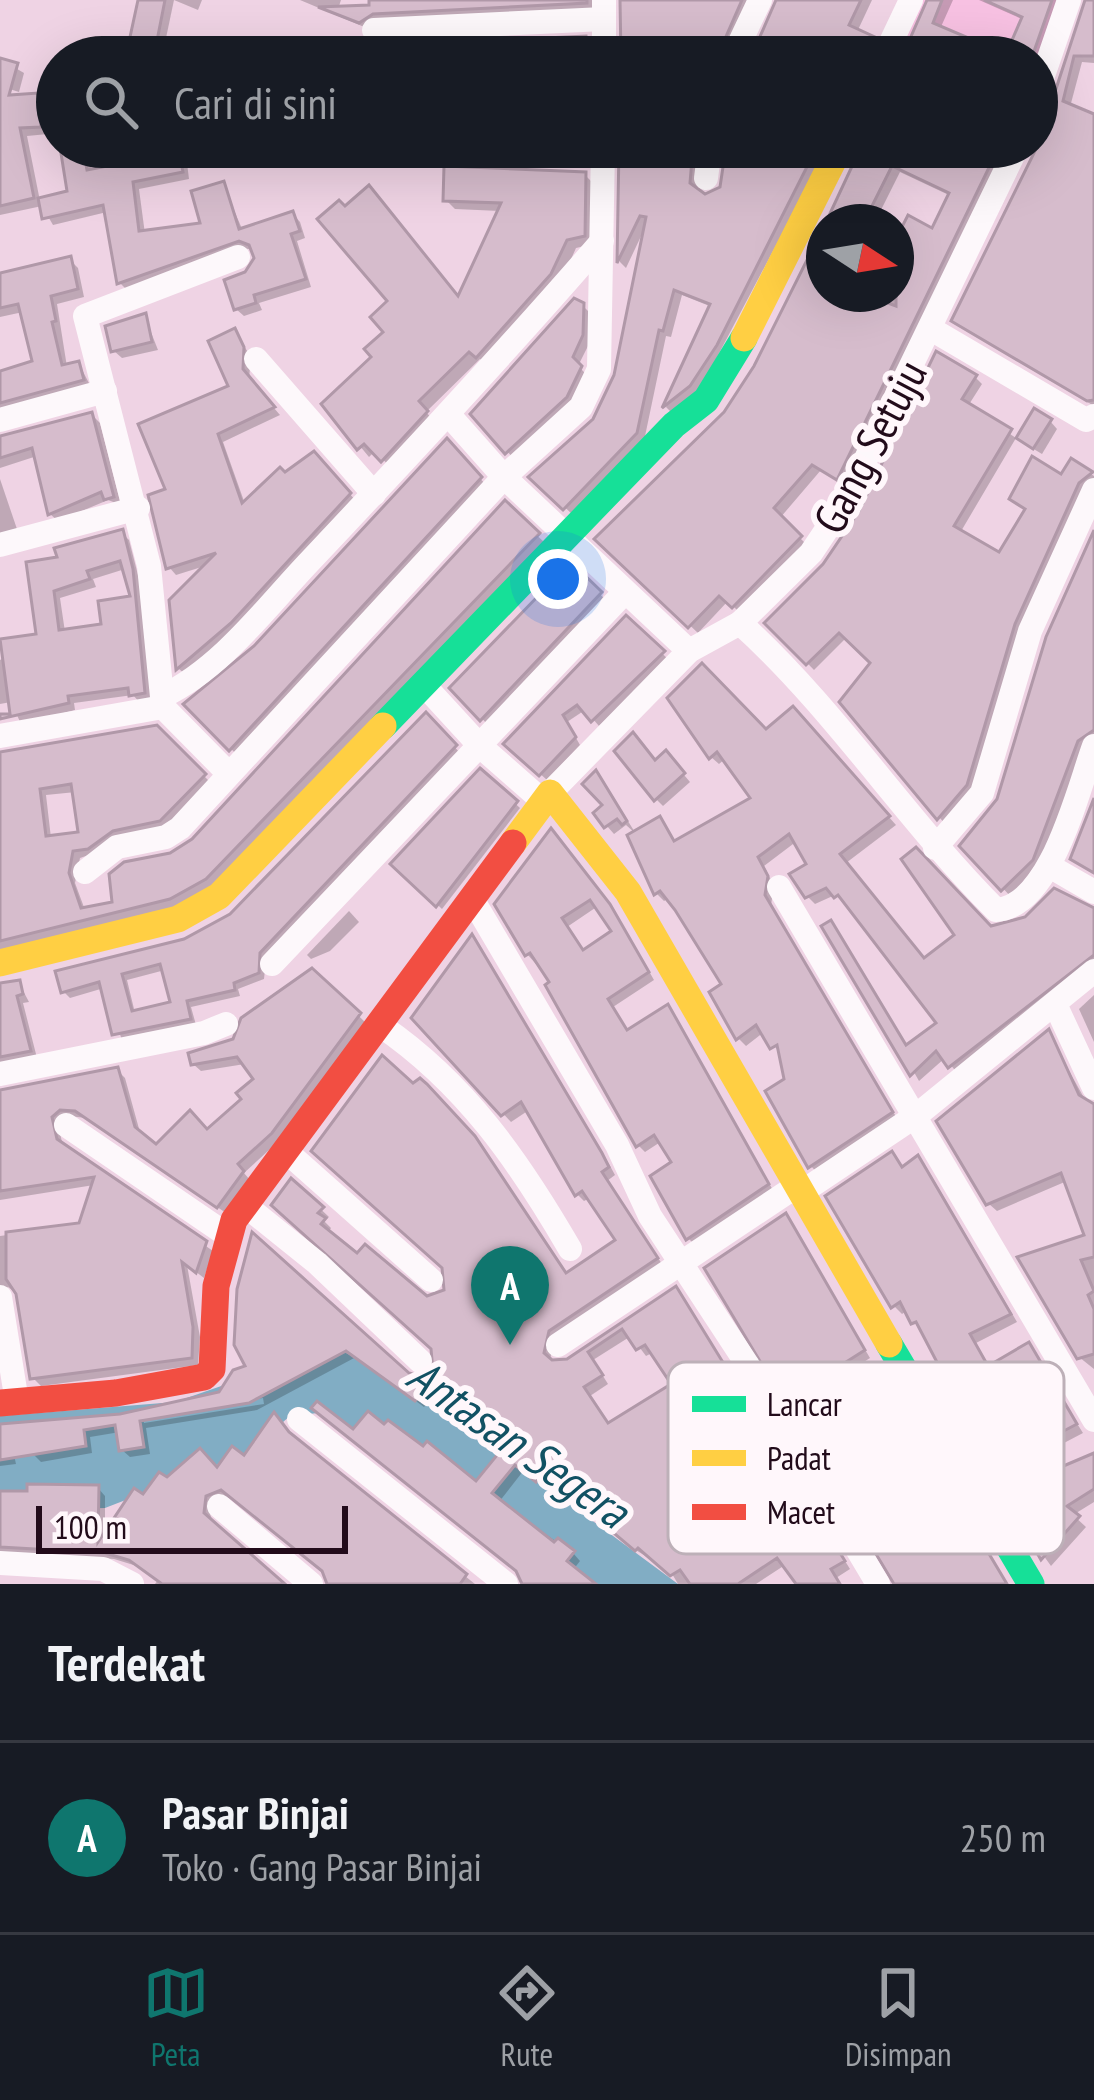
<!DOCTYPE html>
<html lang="id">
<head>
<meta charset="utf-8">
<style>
	body { margin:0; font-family:"PT Sans Narrow",sans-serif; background:#242831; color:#f1f3f6 }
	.compass { position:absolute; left:806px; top:204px; width:108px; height:108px; border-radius:50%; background:#171b24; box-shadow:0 12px 48px #0002; rotate:102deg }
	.scale { position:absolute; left:36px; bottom:30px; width:312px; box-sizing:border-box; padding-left:12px; border:6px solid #220b1a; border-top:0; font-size:33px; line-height:42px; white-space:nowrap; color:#220b1a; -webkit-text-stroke:9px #fff7fb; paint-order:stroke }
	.you { position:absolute; left:558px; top:579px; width:42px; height:42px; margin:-30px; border:9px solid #fff; border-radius:50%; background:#1a73e8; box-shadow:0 0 0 18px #1a73e833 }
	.badge { display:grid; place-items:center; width:78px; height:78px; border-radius:50%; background:#0f766e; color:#fff; font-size:39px; font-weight:700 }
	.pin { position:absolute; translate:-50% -99px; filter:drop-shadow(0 3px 6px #0008) }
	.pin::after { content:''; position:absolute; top:63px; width:42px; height:36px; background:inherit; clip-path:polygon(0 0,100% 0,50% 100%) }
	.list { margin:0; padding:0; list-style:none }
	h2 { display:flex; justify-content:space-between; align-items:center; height:156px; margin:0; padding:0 48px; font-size:51px }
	h2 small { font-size:39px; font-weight:400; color:#9ea1a6 }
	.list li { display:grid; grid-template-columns:78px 1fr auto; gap:36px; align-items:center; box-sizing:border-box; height:192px; padding:0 48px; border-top:3px solid #363941 }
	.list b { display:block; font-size:45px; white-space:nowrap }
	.list p { margin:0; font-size:39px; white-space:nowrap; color:#9ea1a6 }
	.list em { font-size:39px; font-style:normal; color:#9ea1a6 }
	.icon { flex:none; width:66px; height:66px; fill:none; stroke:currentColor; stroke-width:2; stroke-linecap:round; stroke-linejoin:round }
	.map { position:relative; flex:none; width:1094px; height:1584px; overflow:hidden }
	.search { position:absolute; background:#171b24; box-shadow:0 12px 48px #0002; left:36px; right:36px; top:36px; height:132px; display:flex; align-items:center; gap:30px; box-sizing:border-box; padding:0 42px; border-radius:66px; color:#9ea1a6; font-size:45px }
	.sheet { height:348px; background:#171b24 }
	nav { display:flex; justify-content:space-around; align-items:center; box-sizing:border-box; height:168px; border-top:3px solid #363941; background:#171b24; font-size:33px; color:#9ea1a6 }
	nav a { display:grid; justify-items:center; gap:6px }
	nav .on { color:#0f766e }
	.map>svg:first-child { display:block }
</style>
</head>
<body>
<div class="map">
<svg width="1094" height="1584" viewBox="0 0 1094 1584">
	<rect width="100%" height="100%" fill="#efd3e4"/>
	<polygon fill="#f7c1e2" points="916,0 1066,0 1037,57 924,57 896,45"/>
	<polygon fill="#81adc4" points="334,1347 406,1383 678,1584 573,1584 318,1413 290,1416 247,1453 105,1508 0,1511 0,1416 175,1402"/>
	<g fill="#0003" fill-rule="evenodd">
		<polygon points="141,0 174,0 162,57 138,57 131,50"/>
		<polygon points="174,0 202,0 198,10"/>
		<polygon points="300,0 341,0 338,9 372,8 372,0 597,0 595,10 369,29"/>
		<polygon points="621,0 753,0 726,57 621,57"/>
		<polygon points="776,0 872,0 857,32 881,48 878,57 754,57"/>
		<polygon points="929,0 953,0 940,29 1005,57 903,57"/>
		<polygon points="979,0 1063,0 1037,57 1008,57 1024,20"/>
		<polygon points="1086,0 1094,0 1094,63 1082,62 1070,107 1094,116 1094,406 954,321 1035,155 1037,110 1055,100"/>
		<polygon points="0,59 24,73 19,92 0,86"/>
		<polygon points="37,96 45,104 48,134 27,136 40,201 70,194 63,147 88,147 92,172 152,158 149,147 185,147 189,179 139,189 145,234 203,225 223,185 243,231 293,214 300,222 305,238 297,241 311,287 259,303 262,310 244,316 236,309 257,250 241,248 127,290 120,283 107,212 53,225 42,206 0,215 0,125"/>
		<polygon points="621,147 703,147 697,192 705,198 722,189 729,147 828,147 698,393 672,413 666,407 712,307 682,295 671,337 666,336 644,441 573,515 533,477 595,420 617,376 643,232 626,268 620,262"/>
		<polygon points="861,147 1010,147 846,486 821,470 780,518 808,546 741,614 728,601 698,633 598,539 725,414 755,369 824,232 824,294 896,294 896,230 933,232 951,196 900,172 876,220 880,222 829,222 862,157"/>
		<polygon points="585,175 594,184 593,244 576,248 560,284 487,365 480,359 426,412 435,422 392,469 375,451 369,457 325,404 460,300 500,211 455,209 446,200"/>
		<polygon points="70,260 78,268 84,297 57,304 67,367 79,364 91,387 0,415 0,374 35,363 23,312 0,317 0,276"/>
		<polygon points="582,305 590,313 589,344 578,366 588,376 574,404 514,459 474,414"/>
		<polygon points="145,317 158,350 122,358 114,351"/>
		<polygon points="235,332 251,357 249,379 280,415 223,442 245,504 285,476 321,462 357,502 238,631 186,675 179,669 172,601 208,565 176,575 169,567 169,491 232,388"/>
		<polygon points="975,377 982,384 968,406 1016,438 960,533 1000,556 1072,462 1094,476 1094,485 973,792 945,824 843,702 874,663 847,637 814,670 768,623 825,566"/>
		<polygon points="92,415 100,423 121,505 108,500 58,521 50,514 37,456 0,468 0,438"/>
		<polygon points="1050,421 1057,429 1042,454 1027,445"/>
		<polygon points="448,442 486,485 237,755 188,704 237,668"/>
		<polygon points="0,479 18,532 0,541"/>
		<path d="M505,505L545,543L214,886L179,906L0,952V753L156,728L211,783L168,828L80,858L75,883L85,910L116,904L194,842ZM76,792L82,835L51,838L46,795Z"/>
		<path d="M122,533L129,540L139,579L151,700L140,703L133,695L74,703L75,710L21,724L11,702L0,704V660L39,637L61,560ZM125,569L134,599L104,627L65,632L60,598L96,587L93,579Z"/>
		<polygon points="1094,537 1094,741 1052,844 1011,897 963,845 1001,799"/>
		<polygon points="571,566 607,601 489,726 453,688"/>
		<polygon points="626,619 669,660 599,726 585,710 567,722 580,745 547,780 507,744"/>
		<polygon points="671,698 766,733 800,717 896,825 846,863 924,961 990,929 1094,911 1094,965 958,1074 945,1058 919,1081 830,924 908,1047 941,1024 847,902 835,895 815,904 807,896 810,865 797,841 764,866 774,886 771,905 898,1120 818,1174 811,1166 783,1057 764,1032 746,1046 738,1038 725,985 669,898 664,901 656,893 631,837 659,820 676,843 755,799 725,759 719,764 711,757"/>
		<path d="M426,716L461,754L266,960L264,979L238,989L240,996L191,1007L196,1025L122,1040L104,988L70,998L63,991L185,942L232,916ZM165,970L174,1004L135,1013L127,980Z"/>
		<polygon points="673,762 690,782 663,806 656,799 656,764"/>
		<polygon points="481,772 520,808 442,909 394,864"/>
		<polygon points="596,774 603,781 636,834 626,825 614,834 607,826 607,805"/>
		<path d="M557,839L617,915L654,980L613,1007L629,1032L674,1015L774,1192L695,1245L688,1238L676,1163L662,1141L645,1152L638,1145L553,983L527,954ZM598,906L615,932L584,953L567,927Z"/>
		<polygon points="349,911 359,922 330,951 311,959 307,955"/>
		<path d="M472,938L609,1164L615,1175L607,1181L664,1267L555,1340L550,1359L568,1362L676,1290L850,1569L836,1578L840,1584H798L785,1565L756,1584H678L671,1572L631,1547L552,1478L545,1487L524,1470L499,1502L573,1553L580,1561L573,1570L591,1584H524L520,1572L354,1433L476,1486L501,1454L435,1395L424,1407L356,1357L257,1410L146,1428L150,1454L130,1457L122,1450L120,1432L90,1437L92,1453L41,1462L33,1454L29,1425L118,1417L209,1400L250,1367L240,1290L407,1376L424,1380L436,1373L434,1349L275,1205L292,1182L329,1217L324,1221L331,1228L328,1233L426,1299L567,1276L619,1241L590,1198L584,1201L577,1194L529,1110L511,1122L415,1018ZM631,1336L646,1356L654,1352L675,1385L609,1426L590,1396L608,1384L593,1360ZM263,1398L264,1404L144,1423L143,1418Z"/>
		<polygon points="312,971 366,1023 280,1140 244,1173 250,1180 226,1213 86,1118 69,1116 58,1125 63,1146 213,1251 204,1278 187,1265 200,1337 198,1365 41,1386 33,1378 19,1295 8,1287 0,1292 0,1236 81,1225 94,1185 0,1200 0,1092 117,1070 125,1078 141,1136 156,1148 207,1133 246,1100 257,1080 245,1064 201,1071 193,1064 236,1041"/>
		<polygon points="19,983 29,1002 23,1003 37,1058 0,1067 0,986"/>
		<polygon points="1094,995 1094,1042 1079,1009"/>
		<polygon points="1048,1033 1088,1105 1094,1108 1094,1369 1079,1357 1021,1259 1088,1237 1067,1181 997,1211 989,1204"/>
		<polygon points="892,1155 904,1169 918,1159 926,1167 1017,1322 976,1343 990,1368 1028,1346 1083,1433 1045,1453 1056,1473 1094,1457 1094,1502 1073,1515 1086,1527 1051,1566 1031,1538 1038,1530 983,1416 974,1421 966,1413 908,1310 902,1314 894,1306 829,1197"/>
		<path d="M786,1217L870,1358L837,1379L846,1394L842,1397L862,1428L897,1405L905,1412L1007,1584H896L708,1269ZM927,1454L941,1477L903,1502L888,1479Z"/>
		<polygon points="0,1426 9,1433 16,1464 0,1466"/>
		<polygon points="293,1439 475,1584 330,1584 325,1571 241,1500 223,1497 209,1511 215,1528 281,1584 155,1584 158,1580 140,1567 114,1559 10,1553 0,1561 0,1494 98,1488 105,1496 105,1537 167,1481 218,1472"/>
	</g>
	<g fill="#d6bccc" stroke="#b098a8" stroke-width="3" fill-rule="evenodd">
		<polygon points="138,0 165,0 154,56 127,51"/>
		<polygon points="369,0 587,0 587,3 373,14 359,23 318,7 369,5"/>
		<polygon points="620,0 742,0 717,57 621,57"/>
		<polygon points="776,0 861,0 849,25 875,37 868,57 841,47 836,57 751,57"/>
		<polygon points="927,0 942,0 933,23 1006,54 1022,17 984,0 1052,0 1032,57 902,57"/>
		<polygon points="1085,0 1094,0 1094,56 1074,56 1063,101 1094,114 1094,400 1087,401 951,321 1037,147 1037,109 1053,98"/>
		<polygon points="586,36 587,57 333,57 333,40 361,40 375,46"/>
		<polygon points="0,58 18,63 9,95 38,93 41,127 20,128 34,198 0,206"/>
		<polygon points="60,147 83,147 87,170 179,152 183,172 133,182 139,231 200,223 191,191 224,181 239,229 293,211 300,231 291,234 306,279 254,295 256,303 234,310 224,280 245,272 254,258 249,245 239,241 117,284 103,205 42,219 38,198 67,191"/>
		<polygon points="619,147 693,147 690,183 705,194 720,187 726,147 817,147 717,345 690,386 662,408 710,304 674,290 663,331 659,330 637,433 563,510 528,477 593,419 614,375 646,217 640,216 617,263"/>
		<polygon points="861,147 999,147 837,480 812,465 774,508 802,536 732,608 719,596 688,628 594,539 724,412 754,366 824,226 824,294 864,294 896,306 896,226 901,229 908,215 932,228 949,193 892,166 864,222 826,222"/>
		<polygon points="444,166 586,172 585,236 567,240 551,274 476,358 469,352 419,401 428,411 381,462 364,444 357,450 321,404 371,357 364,349 383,332 370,317 387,301 317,219 339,200 345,206 369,185 458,296 501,203 443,201"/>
		<polygon points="71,256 78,289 51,296 56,321 52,322 62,365 79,361 84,380 0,403 0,371 32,361 18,304 0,308 0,273"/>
		<polygon points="574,298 584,303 583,335 573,357 582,366 567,397 505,454 470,414"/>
		<polygon points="146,313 152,342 111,352 105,326"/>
		<polygon points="235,328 244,347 243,369 275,407 218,434 242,503 280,467 285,472 314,451 351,493 231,623 176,670 169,600 216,553 166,569 148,495 165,489 138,424 228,386 208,341"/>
		<polygon points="936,351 977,375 962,399 1012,429 954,526 999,552 1025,509 1009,499 1032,456 1061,474 1071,458 1093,472 1079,483 1015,624 967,785 937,820 839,702 870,663 839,633 806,665 764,623 823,564 859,511"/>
		<polygon points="1034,408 1052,419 1033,449 1016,438"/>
		<polygon points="92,412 114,497 104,500 101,492 48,515 32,448 0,458 0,436"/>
		<polygon points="447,438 482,477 229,751 183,704 254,646"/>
		<path d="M505,500L540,533L206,879L170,899L0,941V752L157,725L206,774L160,821L113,831L88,849L73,851L69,873L81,908L112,902L109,874L124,862L170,853L192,839ZM71,784L78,832L46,836L40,789Z"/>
		<path d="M123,529L133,569L145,693L129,696L128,688L68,696L69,703L0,719V714H10L0,639L36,634L26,562L57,557L54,548ZM120,561L130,596L98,601L101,624L59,630L54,591L90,579L87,571Z"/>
		<polygon points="1094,530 1094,730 1078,741 1033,860 1001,891 959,846 997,799 1046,637"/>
		<polygon points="571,562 602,592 480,721 449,688"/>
		<polygon points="626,615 665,651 591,722 577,705 563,715 576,737 539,776 503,744"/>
		<polygon points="702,663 766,729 793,706 890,816 840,854 924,958 954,935 901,859 916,847 991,926 1025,917 1054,888 1094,908 1094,955 948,1068 936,1051 910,1076 821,926 831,920 906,1045 936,1023 838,895 834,898 826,888 805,898 789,874 806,864 789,834 758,857 768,876 765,895 893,1112 808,1168 765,1091 784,1079 777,1045 770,1049 756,1025 736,1040 709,992 721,984 675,910 660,891 654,895 627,835 660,816 674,841 750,798 717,752 709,759 667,698"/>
		<path d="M426,712L457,745L260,953L259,973L234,983L235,990L187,1001L191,1019L112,1035L99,982L61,993L55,971L184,939L230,914ZM160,964L170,1002L132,1011L122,974Z"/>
		<polygon points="633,732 655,760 666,750 685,773 654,801 614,751"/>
		<polygon points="480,768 518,801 436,907 390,864"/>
		<polygon points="596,770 627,821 622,825 617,819 604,828 593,813 602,805 582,784"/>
		<polygon points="1094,798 1094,873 1070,859"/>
		<path d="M551,828L610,904L649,972L608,999L627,1030L668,1004L769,1184L686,1240L650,1176L671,1162L654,1135L636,1147L545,985L549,982L530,953L525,956L494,904ZM590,900L611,931L583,950L562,918Z"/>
		<path d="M472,934L602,1153L609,1167L602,1172L658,1258L549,1331L544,1353L552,1360L567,1359L676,1286L845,1561L831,1569L840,1584H796L777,1558L738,1584H690L680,1570L670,1576L638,1548L635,1551L543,1473L536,1482L515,1465L492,1493L554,1542L558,1538L575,1551L567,1561L596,1584H522L516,1571L311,1408L317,1401L353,1429L368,1411L384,1424L388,1420L423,1446L427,1441L476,1481L498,1454L425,1390L415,1401L346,1351L249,1403L140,1421L144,1447L119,1451L115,1425L84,1430L86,1446L0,1460V1424L120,1414L219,1392L233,1370L245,1366L234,1345L237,1289L252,1232L409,1373L424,1377L433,1371L431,1349L271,1205L291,1178L324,1207L318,1213L326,1218L321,1224L357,1253L365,1244L427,1296L444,1290L442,1268L311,1151L382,1055L413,1083L420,1078L427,1084L475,1136L566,1273L615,1240L582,1191L575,1196L521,1102L501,1116L411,1018ZM622,1329L636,1350L645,1345L671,1384L608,1423L584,1387L603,1375L588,1352Z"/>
		<polygon points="312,968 361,1013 272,1133 238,1164 244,1171 217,1208 75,1111 60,1110 52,1117 57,1139 207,1241 196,1273 182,1262 193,1327 192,1358 30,1379 16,1294 6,1279 6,1232 79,1223 94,1177 0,1191 0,1090 118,1067 135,1127 156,1144 190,1110 207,1129 241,1099 236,1093 253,1079 237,1057 191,1065 188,1053 233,1039 241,1018"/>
		<polygon points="20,980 23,994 17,996 31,1051 0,1057 0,983"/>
		<polygon points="1049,1029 1079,1095 1094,1104 1094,1257 1081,1260 1094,1291 1088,1295 1094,1309 1094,1354 1077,1359 1017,1257 1084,1235 1061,1173 986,1205 936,1121"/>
		<polygon points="892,1151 902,1167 918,1155 1011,1314 970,1334 988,1366 1029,1342 1077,1424 1039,1444 1054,1470 1094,1453 1094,1489 1067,1506 1080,1516 1041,1560 1028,1537 1034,1530 998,1463 1004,1459 975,1408 964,1414 916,1322 911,1324 900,1302 891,1308 825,1196"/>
		<path d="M786,1213L865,1350L832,1371L841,1385L837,1388L861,1425L898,1401L1007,1584H894L704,1268ZM919,1447L937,1476L901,1500L883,1470Z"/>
		<polygon points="274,1412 289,1432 467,1574 460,1584 327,1584 322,1571 221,1490 206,1496 204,1513 285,1584 162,1584 129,1560 105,1553 0,1547 0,1491 27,1491 27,1484 99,1485 98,1542 134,1488 143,1494 159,1472 167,1477 200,1448 217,1467 232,1446 244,1455"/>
	</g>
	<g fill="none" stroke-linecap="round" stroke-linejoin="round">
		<g stroke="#fdf8fb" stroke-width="24">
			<polyline points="374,30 604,19"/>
			<polyline points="604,57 604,0"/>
			<polyline points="733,57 760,0"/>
			<polyline points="884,57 911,0"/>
			<polyline points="1037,93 1069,0"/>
			<polyline points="422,149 603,156"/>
			<polyline points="706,178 710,147"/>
			<polyline points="931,329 1086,420 1094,416"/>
			<polyline points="256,359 374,494"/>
			<polyline points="449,415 504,477 689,651"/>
			<polyline points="0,420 105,391"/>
			<polyline points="0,545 138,508"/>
			<path d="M740,623C836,710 905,819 996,910C1051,907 1078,789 1094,746"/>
			<polyline points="424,685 480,746 545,803"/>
			<path d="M163,696C222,668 267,606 311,560C410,455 508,350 602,241"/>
			<polyline points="163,707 227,772"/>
			<polyline points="0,736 163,707 149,566 85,316 238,257"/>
			<polyline points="550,793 689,651 740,623 811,553 845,502 1017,147"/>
			<polyline points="935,848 982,793 1030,631 1094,490"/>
			<polyline points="1051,867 1094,892"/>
			<polyline points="85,872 117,847 166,837 180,828 504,477 581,407 599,369 603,147"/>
			<polyline points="779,887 1094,1420"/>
			<polyline points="474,902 617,1145 650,1216 747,1364 878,1584"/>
			<polyline points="272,964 624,593"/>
			<polyline points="1055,1004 1094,1088"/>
			<path d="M380,1025C465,1083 519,1161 570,1249"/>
			<polyline points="0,1074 204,1033 226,1024"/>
			<polyline points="66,1125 227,1235"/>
			<polyline points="288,1153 431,1280"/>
			<polyline points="799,1194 917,1115 1094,971"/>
			<polyline points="246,1206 317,1263 420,1361"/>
			<polyline points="0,1297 17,1402"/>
			<polyline points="558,1345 795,1187"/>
			<polyline points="299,1419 506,1584"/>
			<polyline points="219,1506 311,1584"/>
			<polyline points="0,1563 103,1569 132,1584"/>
		</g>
		<g stroke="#16e098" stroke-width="27">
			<polyline points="383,726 674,425 706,400 744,338"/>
			<polyline points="889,1344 1031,1584"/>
		</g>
		<g stroke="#ffcf43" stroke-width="27">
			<polyline points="744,338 840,147"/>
			<polyline points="513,843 550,793 628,892 889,1344"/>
			<polyline points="0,963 178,919 219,896 383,726"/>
		</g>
		<polyline stroke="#f24e42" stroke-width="27" points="0,1403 116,1393 204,1377 212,1369 216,1286 234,1220 513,843"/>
	</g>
	<g text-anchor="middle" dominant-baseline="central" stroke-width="12" stroke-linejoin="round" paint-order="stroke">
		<g font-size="45" fill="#220b1a" stroke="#fff7fb">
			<text transform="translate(869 446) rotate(-62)">Gang Setuju</text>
		</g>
		<g font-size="48" font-style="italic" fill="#115163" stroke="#fff7fb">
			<text transform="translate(519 1442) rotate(35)">Antasan Segera</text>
		</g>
	</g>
	<rect x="668" y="1362" width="396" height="192" rx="18" fill="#fff7fb" stroke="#bdb0b8" stroke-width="3"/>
	<rect x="692" y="1396" width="54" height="16" fill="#16e098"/>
	<rect x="692" y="1450" width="54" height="16" fill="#ffcf43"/>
	<rect x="692" y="1504" width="54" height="16" fill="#f24e42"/>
	<g font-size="33" fill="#220b1a">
		<text x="767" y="1416">Lancar</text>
		<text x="767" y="1470">Padat</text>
		<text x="767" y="1524">Macet</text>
	</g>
</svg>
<svg class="compass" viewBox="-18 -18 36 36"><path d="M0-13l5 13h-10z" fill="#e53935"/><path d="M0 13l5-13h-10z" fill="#9ea1a6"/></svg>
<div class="scale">100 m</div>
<div class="you"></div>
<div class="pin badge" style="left:510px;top:1345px">A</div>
<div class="search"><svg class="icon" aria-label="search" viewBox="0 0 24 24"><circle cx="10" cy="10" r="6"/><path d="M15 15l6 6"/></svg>Cari di sini</div>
</div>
<section class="sheet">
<h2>Terdekat<small></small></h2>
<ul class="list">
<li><span class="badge">A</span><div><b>Pasar Binjai</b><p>Toko · Gang Pasar Binjai</p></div><em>250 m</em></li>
</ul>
</section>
<nav>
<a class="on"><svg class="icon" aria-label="map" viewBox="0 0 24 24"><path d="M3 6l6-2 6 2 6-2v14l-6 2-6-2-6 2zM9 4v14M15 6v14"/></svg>Peta</a>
<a><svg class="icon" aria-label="directions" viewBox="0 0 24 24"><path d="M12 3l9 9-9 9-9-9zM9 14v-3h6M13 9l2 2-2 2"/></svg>Rute</a>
<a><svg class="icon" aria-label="saved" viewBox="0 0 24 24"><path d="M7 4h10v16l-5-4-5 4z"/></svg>Disimpan</a>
</nav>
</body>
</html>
